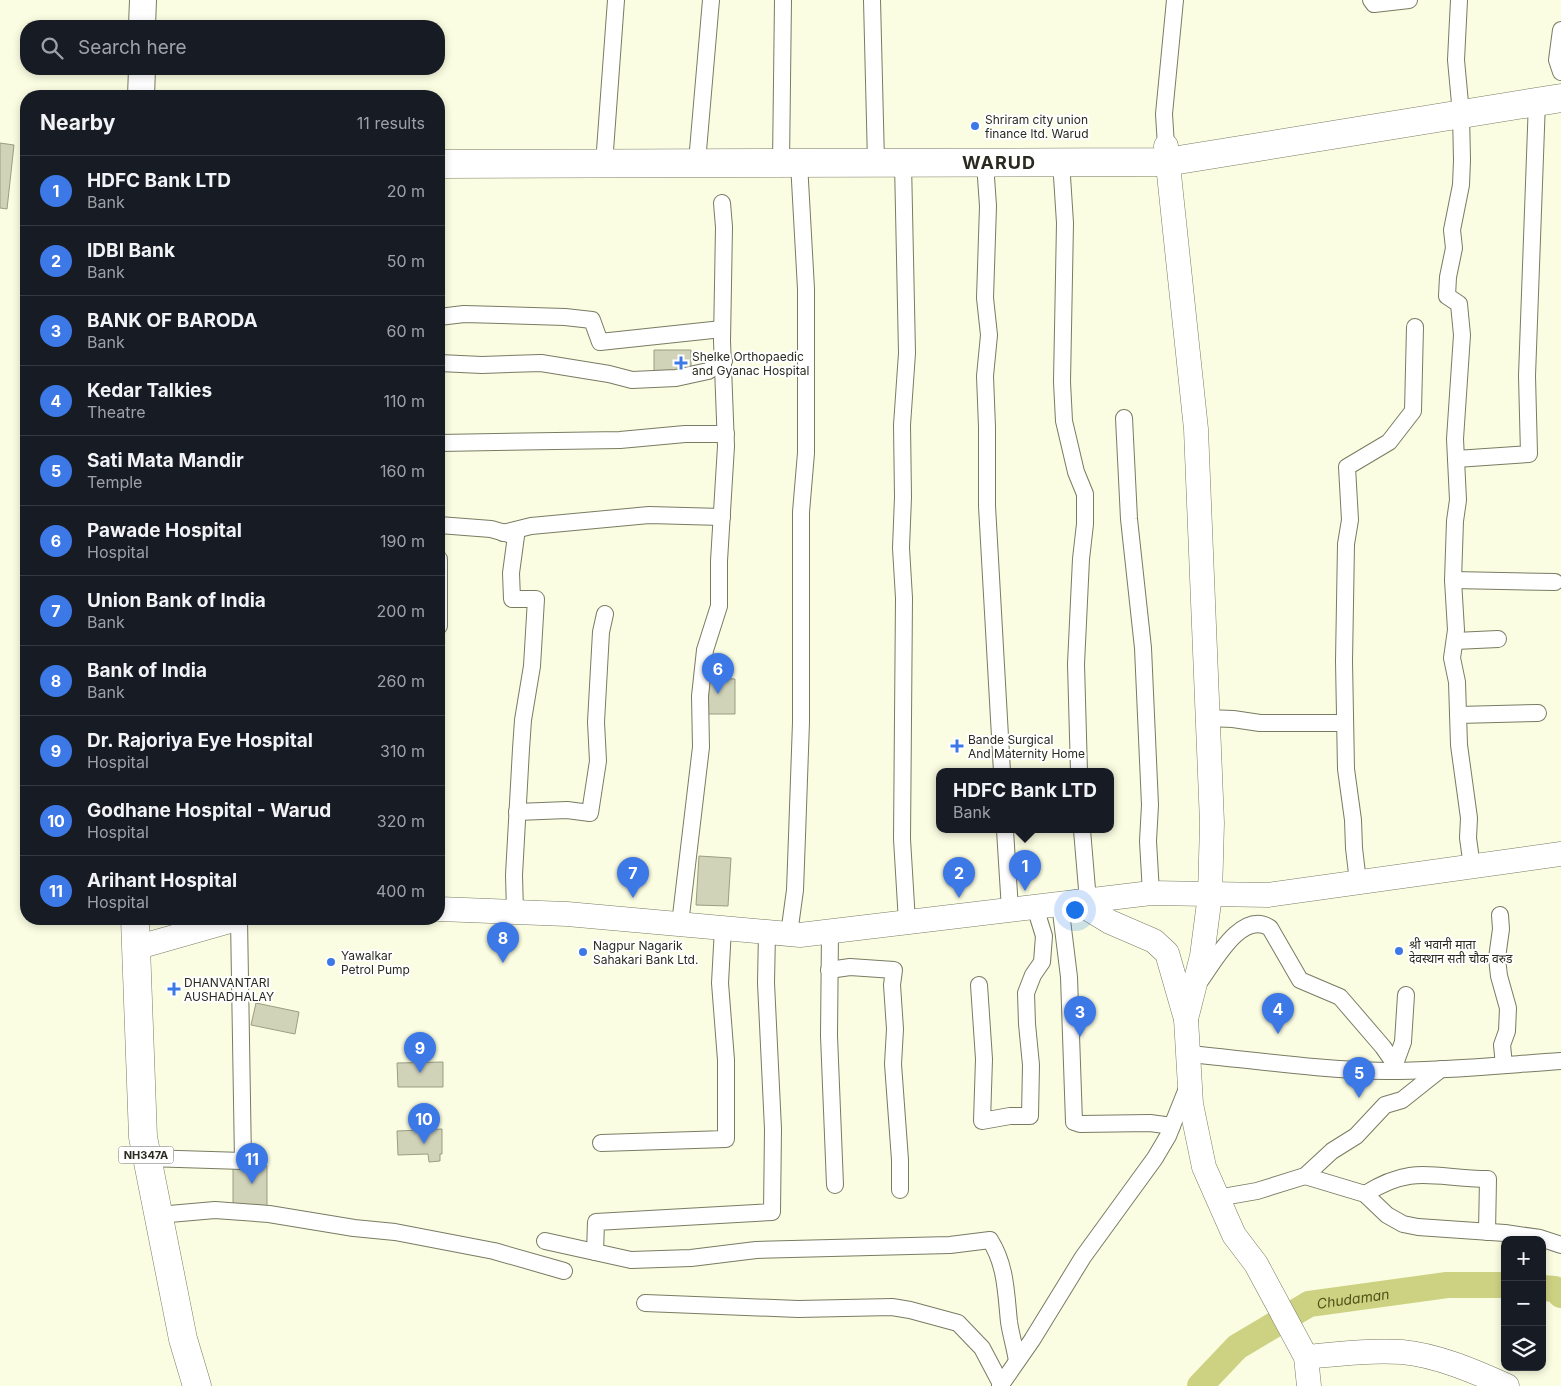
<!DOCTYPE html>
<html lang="en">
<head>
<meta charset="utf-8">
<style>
	body { margin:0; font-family:Inter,"Noto Sans Devanagari",sans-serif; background:#20242c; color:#f1f3f6 }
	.controls { position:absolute; right:15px; bottom:15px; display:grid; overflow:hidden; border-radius:10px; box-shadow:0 2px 8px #0003 }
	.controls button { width:45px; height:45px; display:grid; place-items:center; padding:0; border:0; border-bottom:1px solid #363941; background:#171b24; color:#f1f3f6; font:25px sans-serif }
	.you { position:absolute; left:1074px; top:909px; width:18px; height:18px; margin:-12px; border:4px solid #fff; border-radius:50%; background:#1a73e8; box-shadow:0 0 0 8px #1a73e833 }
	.badge { display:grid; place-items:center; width:32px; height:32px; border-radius:50%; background:#3d78e7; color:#fff; font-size:16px; font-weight:700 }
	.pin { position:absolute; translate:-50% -41px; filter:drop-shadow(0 1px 2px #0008) }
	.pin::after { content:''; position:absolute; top:26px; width:18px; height:15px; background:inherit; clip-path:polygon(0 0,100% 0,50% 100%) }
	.popup { position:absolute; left:936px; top:768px; width:178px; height:65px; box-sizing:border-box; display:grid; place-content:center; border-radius:10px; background:#171b24; filter:drop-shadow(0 1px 4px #0005); font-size:16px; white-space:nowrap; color:#9ea1a6 }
	.popup b { font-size:19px; color:#f1f3f6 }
	.popup::after { content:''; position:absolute; left:50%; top:100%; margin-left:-10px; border:10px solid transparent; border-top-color:#171b24 }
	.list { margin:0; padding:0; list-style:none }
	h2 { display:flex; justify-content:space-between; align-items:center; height:65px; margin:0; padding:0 20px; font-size:21px }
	h2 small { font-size:16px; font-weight:400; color:#9ea1a6 }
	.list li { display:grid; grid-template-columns:32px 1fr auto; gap:15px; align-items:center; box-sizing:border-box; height:70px; padding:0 20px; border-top:1px solid #363941 }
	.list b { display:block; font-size:19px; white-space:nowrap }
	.list p { margin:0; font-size:16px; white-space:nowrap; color:#9ea1a6 }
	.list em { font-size:16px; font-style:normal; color:#9ea1a6 }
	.icon { flex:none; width:28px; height:28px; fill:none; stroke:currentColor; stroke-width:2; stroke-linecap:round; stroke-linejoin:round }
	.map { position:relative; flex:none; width:1561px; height:1386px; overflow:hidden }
	.search { position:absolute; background:#171b24; box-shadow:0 2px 8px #0003; left:20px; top:20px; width:425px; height:55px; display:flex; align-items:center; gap:12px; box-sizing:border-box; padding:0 18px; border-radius:20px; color:#9ea1a6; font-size:19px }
	.panel { position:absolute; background:#171b24; box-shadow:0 2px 8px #0003; left:20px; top:90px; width:425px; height:835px; border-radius:20px }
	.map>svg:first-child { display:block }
</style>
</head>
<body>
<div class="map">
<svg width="1561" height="1386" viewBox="0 0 1561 1386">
	<rect width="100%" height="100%" fill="#fafde1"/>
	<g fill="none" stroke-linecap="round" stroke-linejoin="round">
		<g stroke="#cdd283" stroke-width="26">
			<polyline points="1542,1288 1555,1289 1561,1295"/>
			<path id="s1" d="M1200,1386L1237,1347L1309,1304L1447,1285H1505"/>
		</g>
	</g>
	<g fill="#d0d3b8" stroke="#9b9d84">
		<polygon points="0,143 14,145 7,209 0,208"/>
		<polygon points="654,350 691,350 691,373 654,374"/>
		<polygon points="709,678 735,679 735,714 708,714"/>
		<polygon points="699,856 731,858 728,906 696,905"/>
		<polygon points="256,1003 299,1012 295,1034 251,1025"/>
		<polygon points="443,1062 443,1087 398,1087 397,1063"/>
		<polygon points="442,1129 442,1154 440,1154 440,1161 429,1162 428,1154 398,1155 397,1131"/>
		<rect x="233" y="1166" width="34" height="41"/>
	</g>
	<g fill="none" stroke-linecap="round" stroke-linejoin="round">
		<defs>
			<g id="street">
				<polyline points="872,0 876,162"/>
				<polyline points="1371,0 1374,4 1409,0"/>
				<polyline points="1459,0 1456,60 1461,114 1462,160 1461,185 1452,230 1454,248 1448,277 1447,296 1459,304 1462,335 1455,439 1458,500 1455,521 1453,580 1456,630 1452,658 1457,682 1459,745 1469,818 1468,838 1472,867"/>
				<polyline points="1561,30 1557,60 1561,72"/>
				<polyline points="1166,146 1164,114 1175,0"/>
				<polyline points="1061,161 1065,223 1062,382 1064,421 1076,472 1085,494 1085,524 1081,559 1076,664 1079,772"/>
				<polyline points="697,162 711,0"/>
				<polyline points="781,163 783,0"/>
				<polyline points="903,163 907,353 902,425 903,497 901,548 904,598 902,839 907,922"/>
				<polyline points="985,163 988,206 985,298 989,335 985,376 987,427 987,506 1002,772"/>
				<polyline points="604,164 616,0"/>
				<polyline points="439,317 464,314 565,317 592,320 600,342 722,329"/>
				<polyline points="439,363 482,365 541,363 609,374 632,380 676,378 708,371 724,361"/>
				<polyline points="1124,418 1129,519 1143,648 1150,805 1148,841 1151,893"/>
				<polyline points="439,443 620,440 685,434 726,434"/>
				<polyline points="1456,459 1529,454 1527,376 1537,101"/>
				<polyline points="439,525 491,529 516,536 511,573 512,599 536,599 532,666 523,720 521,749 514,875 515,912"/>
				<polyline points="503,533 531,526 649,515 722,517"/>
				<polyline points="439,559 439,626"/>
				<polyline points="1453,580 1555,582"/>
				<polyline points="1455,641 1498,639"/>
				<polyline points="1458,715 1538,713"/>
				<polyline points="1207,718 1233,719 1260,723 1344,723"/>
				<polyline points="517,812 567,810 590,813 598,761 596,722 601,632 605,614"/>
				<polyline points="1005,830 1010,910"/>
				<polyline points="1082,830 1088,901"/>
				<polyline points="1358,882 1354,848 1353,820 1346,769 1344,661 1346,544 1350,520 1347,467 1389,442 1413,411 1415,327"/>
				<polyline points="1060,904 1069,977 1074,1122 1080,1124 1150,1123 1172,1126"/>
				<polyline points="1500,915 1501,929 1497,958 1499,976 1508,1008 1507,1031 1502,1045 1504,1065"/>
				<polyline points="680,924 701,747 700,696 705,650 719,606 719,561 726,446 722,341 724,227 722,203"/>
				<polyline points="830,932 829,1036 835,1185"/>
				<polyline points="789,934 795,890 797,836 801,722 801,512 806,453 806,289 799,163"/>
				<polyline points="829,970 850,967 894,970 892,985 895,1029 893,1064 900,1160 900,1190"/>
				<path d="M1200,981C1214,962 1242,909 1270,928L1300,980L1340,997L1383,1047L1399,1070"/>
				<polyline points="979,985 984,1059 982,1121 1010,1116 1030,1116 1031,1065 1027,1024 1026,993 1033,975 1042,962 1044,936 1035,907"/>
				<path d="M1189,1054C1254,1060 1320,1070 1386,1071C1445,1071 1503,1065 1561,1061"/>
				<polyline points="1395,1064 1403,1042 1406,995"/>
				<polyline points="601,1143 726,1139 726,1060 720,983 723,928"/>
				<polyline points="147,1158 243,1161 239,919"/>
				<polyline points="1305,1176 1365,1194 1387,1215 1403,1224 1418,1227 1505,1233 1540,1238 1561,1245"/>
				<path d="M1365,1194C1414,1163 1435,1179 1488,1179L1487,1232"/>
				<polyline points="1217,1198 1257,1191 1305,1176 1332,1151 1356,1136 1385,1105 1402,1100 1441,1069"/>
				<polyline points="158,1215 215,1210 269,1214 354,1228 395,1232 494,1251 564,1271"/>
				<path d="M545,1241L631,1260L691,1258L756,1250L950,1245L990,1240C1006,1265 1006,1293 1009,1322C1011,1335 1015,1348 1017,1361"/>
				<polyline points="595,1252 596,1222 772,1212 773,1129 766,983 767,932"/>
				<polyline points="645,1303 798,1309 892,1307 910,1310 958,1323 982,1348 1001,1384"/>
				<polyline points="1000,1386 1032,1340 1083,1257 1155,1158 1168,1136 1188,1086"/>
			</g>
			<g id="secondary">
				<polyline points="1166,146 1196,429 1212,823 1210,895 1202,956 1186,1019"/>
				<path d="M1077,902L1110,922L1154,941L1167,953L1186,1019L1191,1104L1204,1167L1234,1235L1256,1264L1306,1357C1338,1354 1370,1350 1402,1352C1437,1355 1476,1372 1507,1386"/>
				<polyline points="439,909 567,914 800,935 1151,893 1268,895 1561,854"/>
				<polyline points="135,948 237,919"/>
				<polyline points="1306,1357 1309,1386"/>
			</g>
			<g id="primary">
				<polyline points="142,26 143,0"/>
				<polyline points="141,96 142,69"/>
			</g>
			<g id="highway">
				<polyline points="439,164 1166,162 1561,98"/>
				<polyline points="135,919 143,1137 183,1339 197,1386"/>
			</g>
		</defs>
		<use href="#street" stroke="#797b63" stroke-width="18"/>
		<use href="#secondary" stroke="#797b63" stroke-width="25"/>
		<use href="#primary" stroke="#797b63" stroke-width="28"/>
		<use href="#highway" stroke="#797b63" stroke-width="29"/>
		<use href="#street" stroke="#fff" stroke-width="16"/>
		<use href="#secondary" stroke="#fff" stroke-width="24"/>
		<use href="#primary" stroke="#fff" stroke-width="26"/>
		<use href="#highway" stroke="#fff" stroke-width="28"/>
	</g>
	<g fill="#3d78e7" stroke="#fff" stroke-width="2">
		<circle cx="975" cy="126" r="5"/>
		<path d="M678.5 355.5h5v5h5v5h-5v5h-5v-5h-5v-5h5z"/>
		<path d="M954.5 738.5h5v5h5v5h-5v5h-5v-5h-5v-5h5z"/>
		<circle cx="1399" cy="951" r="5"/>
		<circle cx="583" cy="952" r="5"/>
		<circle cx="331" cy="962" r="5"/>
		<path d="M171.5 981.5h5v5h5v5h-5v5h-5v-5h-5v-5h5z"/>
	</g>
	<g text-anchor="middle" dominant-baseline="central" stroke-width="4" stroke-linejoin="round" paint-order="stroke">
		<rect fill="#fff" stroke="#6a6a63" stroke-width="1" x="118.5" y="1146.5" width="55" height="17" rx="4"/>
		<g font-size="11" font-weight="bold" fill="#2a2a20">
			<text x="146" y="1155">NH347A</text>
		</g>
		<g font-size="12" fill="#2a2a20" stroke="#fff" text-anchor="start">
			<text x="985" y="119">Shriram city union<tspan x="985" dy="14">finance ltd. Warud</tspan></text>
			<text x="692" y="356">Shelke Orthopaedic<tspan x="692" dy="14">and Gyanac Hospital</tspan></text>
			<text x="968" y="739">Bande Surgical<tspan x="968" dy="14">And Maternity Home</tspan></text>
			<text x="1409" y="944">श्री भवानी माता<tspan x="1409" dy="14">देवस्थान सती चौक वरुड</tspan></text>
			<text x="593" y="945">Nagpur Nagarik<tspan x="593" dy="14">Sahakari Bank Ltd.</tspan></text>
			<text x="341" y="955">Yawalkar<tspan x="341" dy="14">Petrol Pump</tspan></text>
			<text x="184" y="982">DHANVANTARI<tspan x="184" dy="14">AUSHADHALAY</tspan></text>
		</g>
		<g font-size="14" font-style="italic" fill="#4f5116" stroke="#fff">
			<text stroke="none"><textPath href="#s1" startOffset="182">Chudaman</textPath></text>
		</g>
		<g font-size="18" font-weight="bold" letter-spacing="1" fill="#2a2a20" stroke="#fff">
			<text x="999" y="162">WARUD</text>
		</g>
	</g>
</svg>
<div class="controls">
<button>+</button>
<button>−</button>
<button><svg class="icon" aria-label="layers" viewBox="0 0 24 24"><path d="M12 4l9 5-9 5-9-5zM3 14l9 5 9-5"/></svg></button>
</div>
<div class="you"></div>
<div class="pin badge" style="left:1025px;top:891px">1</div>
<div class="popup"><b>HDFC Bank LTD</b>Bank</div>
<div class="pin badge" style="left:959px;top:898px">2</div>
<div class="pin badge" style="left:1080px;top:1037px">3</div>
<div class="pin badge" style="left:1278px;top:1034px">4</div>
<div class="pin badge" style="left:1359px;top:1098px">5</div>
<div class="pin badge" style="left:718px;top:694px">6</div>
<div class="pin badge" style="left:633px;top:898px">7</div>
<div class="pin badge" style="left:503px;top:963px">8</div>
<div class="pin badge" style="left:420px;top:1073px">9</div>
<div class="pin badge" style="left:424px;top:1144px">10</div>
<div class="pin badge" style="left:252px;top:1184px">11</div>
<div class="search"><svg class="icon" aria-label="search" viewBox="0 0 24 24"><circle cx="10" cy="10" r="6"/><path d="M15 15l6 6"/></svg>Search here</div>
<section class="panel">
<h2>Nearby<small>11 results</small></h2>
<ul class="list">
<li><span class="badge">1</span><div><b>HDFC Bank LTD</b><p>Bank</p></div><em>20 m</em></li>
<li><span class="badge">2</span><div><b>IDBI Bank</b><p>Bank</p></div><em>50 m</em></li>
<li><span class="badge">3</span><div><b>BANK OF BARODA</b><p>Bank</p></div><em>60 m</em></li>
<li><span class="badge">4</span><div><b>Kedar Talkies</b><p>Theatre</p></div><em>110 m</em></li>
<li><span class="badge">5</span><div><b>Sati Mata Mandir</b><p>Temple</p></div><em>160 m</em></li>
<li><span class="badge">6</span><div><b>Pawade Hospital</b><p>Hospital</p></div><em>190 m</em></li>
<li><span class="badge">7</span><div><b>Union Bank of India</b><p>Bank</p></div><em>200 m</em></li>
<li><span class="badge">8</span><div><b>Bank of India</b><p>Bank</p></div><em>260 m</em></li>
<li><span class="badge">9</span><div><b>Dr. Rajoriya Eye Hospital</b><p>Hospital</p></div><em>310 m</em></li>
<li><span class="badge">10</span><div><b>Godhane Hospital - Warud</b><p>Hospital</p></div><em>320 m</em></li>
<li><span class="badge">11</span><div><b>Arihant Hospital</b><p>Hospital</p></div><em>400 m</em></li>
</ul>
</section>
</div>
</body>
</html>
